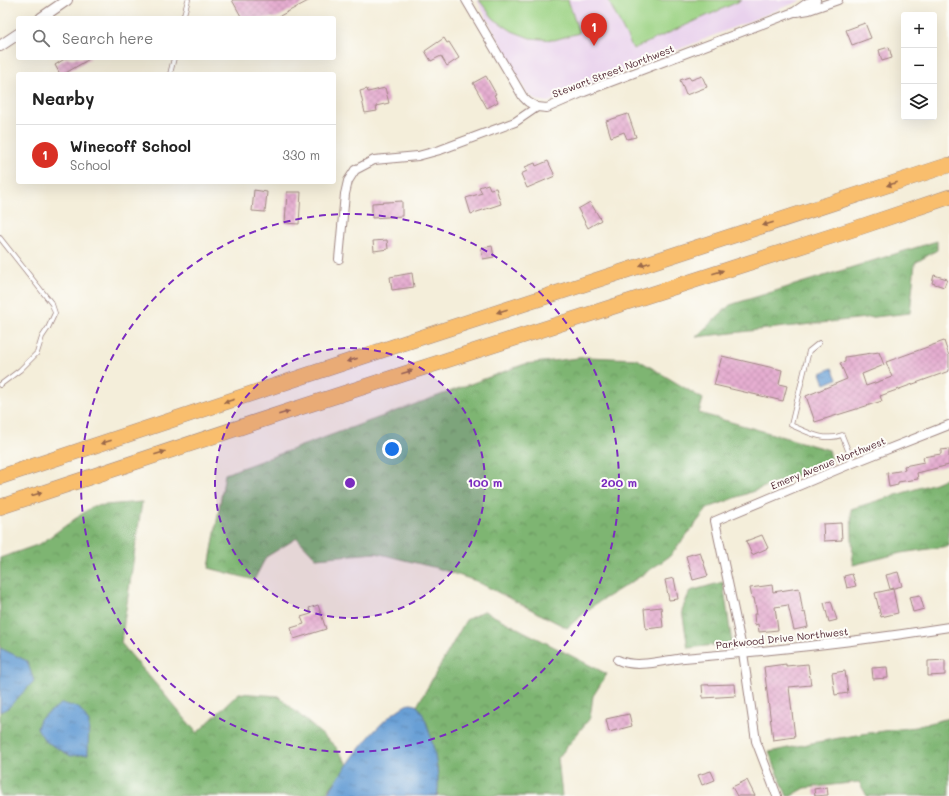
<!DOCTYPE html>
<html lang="en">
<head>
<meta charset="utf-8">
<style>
	body { margin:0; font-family:Mali,sans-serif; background:#f6f6f6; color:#222 }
	.controls { position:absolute; right:12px; top:12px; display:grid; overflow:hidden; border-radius:4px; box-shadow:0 4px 16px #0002 }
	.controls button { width:36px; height:36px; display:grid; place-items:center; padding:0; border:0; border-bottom:1px solid #e0e0e0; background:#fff; color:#222; font:20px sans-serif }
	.you { position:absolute; left:392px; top:449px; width:14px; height:14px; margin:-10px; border:3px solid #fff; border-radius:50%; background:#1a73e8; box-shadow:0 0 0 6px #1a73e833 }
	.badge { display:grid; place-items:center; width:26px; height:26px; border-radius:50%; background:#d93025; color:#fff; font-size:13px; font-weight:700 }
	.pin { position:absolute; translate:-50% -33px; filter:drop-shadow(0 1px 2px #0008) }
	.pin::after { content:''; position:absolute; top:21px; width:14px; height:12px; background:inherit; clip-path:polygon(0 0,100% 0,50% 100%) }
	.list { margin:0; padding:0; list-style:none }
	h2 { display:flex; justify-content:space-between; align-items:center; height:52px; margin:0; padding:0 16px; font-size:17px }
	h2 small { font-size:13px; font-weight:400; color:#767676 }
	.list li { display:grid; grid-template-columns:26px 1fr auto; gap:12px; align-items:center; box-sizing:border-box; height:60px; padding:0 16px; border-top:1px solid #e0e0e0 }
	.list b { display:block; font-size:15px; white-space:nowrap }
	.list p { margin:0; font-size:13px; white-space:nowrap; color:#767676 }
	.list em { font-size:13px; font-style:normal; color:#767676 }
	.icon { flex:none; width:22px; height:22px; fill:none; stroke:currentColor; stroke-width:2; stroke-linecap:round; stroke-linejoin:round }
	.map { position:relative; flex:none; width:949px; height:796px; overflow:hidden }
	.search { position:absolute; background:#fff; box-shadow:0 4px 16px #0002; left:16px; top:16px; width:320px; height:44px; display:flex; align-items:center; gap:10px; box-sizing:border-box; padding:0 14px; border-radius:4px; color:#767676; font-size:15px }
	.panel { position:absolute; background:#fff; box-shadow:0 4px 16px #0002; left:16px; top:72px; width:320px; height:112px; border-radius:4px }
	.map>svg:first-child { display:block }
</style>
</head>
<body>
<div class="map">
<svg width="949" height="796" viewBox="0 0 949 796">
	<defs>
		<pattern id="forest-crowns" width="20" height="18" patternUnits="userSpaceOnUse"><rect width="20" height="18" fill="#7eb572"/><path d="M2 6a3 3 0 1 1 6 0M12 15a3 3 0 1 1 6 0" fill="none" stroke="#69935e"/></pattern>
		<pattern id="water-ripples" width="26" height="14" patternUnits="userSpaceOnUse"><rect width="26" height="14" fill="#679fd5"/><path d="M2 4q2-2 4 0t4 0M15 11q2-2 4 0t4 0" fill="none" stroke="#5781ad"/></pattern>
		<pattern id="building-cross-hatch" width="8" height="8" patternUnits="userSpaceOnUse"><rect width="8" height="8" fill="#e5add0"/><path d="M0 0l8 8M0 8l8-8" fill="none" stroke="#c694b3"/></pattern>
	</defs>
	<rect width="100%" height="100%" fill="#fdfcf7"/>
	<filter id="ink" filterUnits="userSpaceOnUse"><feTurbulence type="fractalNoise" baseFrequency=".025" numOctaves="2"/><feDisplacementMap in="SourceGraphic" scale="8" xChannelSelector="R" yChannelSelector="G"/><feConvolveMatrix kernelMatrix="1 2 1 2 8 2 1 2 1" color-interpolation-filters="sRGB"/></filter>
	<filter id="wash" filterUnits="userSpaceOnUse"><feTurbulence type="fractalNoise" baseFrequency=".012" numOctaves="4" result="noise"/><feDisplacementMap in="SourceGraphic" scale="16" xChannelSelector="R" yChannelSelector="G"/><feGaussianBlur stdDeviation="0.9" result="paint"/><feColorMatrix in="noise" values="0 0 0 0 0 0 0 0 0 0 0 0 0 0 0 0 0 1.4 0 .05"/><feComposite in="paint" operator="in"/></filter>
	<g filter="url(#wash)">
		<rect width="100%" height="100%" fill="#f4eeda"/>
		<polygon fill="#e9d2ed" points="477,0 802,0 548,102 536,100 527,93"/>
		<g fill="#9dd385" stroke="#747958">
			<polygon points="479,0 568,0 579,33 554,40 530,38 512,31 494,19"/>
			<polygon points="608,0 742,0 633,49"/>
		</g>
		<g fill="url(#forest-crowns)" stroke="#646a4e">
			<polygon points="937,241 937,250 915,263 910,313 696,337 730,305"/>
			<polygon points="587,357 637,359 703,399 699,413 829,450 832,462 708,508 670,556 641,576 594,605 567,628 476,581 437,568 376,553 316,558 297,538 266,557 254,580 209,568 225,474 525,364"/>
			<polygon points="949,477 949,546 901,553 853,565 851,509 935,483"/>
			<polygon points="142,502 121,643 197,733 239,693 278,696 335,746 348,765 324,796 0,796 0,558 40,544 93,506"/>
			<polygon points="723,582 732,643 688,648 682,610 690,591"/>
			<polygon points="484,611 607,674 593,696 590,718 558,758 562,796 437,796 438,773 426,722 417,706 466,620"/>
			<polygon points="949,718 949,796 867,796 859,782 805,788 791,796 787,796 769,752 817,742 868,733 915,727"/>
		</g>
		<g fill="url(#water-ripples)" stroke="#585f80">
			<polygon points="832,368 837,379 825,384 821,373"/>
			<polygon points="0,648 27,661 34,681 8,708 0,712"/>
			<polygon points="62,703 79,708 89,722 88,754 71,756 45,741 37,728 40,719"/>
			<path d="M408,704C411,704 415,704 417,706C430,718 442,779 437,796H326C347,765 375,721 408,704Z"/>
		</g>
		<g id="blocks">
			<g fill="url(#building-cross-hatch)">
				<polygon points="232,0 310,0 276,18 242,18"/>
				<polygon points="865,23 871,38 852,45 846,30"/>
				<polygon points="444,38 447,43 449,42 459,58 447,66 441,56 431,61 425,51"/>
				<polygon points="889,47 892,58 882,61 879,50"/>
				<polygon points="66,58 91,58 64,74 60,74 55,65"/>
				<polygon points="486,76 496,94 494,95 498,102 487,108 473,83"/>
				<polygon points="702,76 707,87 686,95 680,80 689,77 691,80"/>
				<polygon points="385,88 389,103 376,106 377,111 365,113 360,91 367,89 368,92"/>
				<polygon points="628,114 636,137 627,139 624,132 611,137 606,121"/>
				<polygon points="548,161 555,176 527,188 521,174 527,171 525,167 535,163 536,166"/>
				<polygon points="488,184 490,189 496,188 501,204 471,214 466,198 482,193 479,187"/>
				<polygon points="254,190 267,192 265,212 252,211"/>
				<polygon points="287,192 301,192 299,224 285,223"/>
				<polygon points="402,201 402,216 372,218 372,203"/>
				<polygon points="590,202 601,220 588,228 578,209"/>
				<polygon points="387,240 388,249 374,251 373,241"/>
				<polygon points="492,246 494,257 483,259 481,248"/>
				<polygon points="412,273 414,287 392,290 390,277"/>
				<polygon points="934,275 947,279 944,287 932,283"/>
				<polygon points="944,341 949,356 949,371 880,396 882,401 815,422 806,396 847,379 840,363 845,362 845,357 879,352 884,365 862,374 866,386 892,377 886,362"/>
				<polygon points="722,356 782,370 779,384 787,386 783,401 714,385"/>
				<polygon points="949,449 949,465 917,473 918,479 898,482 898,485 889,487 887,473 905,470 904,466 924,462 923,457 941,454 941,450"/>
				<polygon points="841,523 842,540 824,541 823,524"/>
				<polygon points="762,535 768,548 752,555 746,541"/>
				<polygon points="700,552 708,576 693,580 686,556"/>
				<polygon points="898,572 902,586 890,589 886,575"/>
				<polygon points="852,574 856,586 847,588 844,576"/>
				<polygon points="674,578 678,599 669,600 665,580"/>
				<polygon points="772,585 773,592 799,588 803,613 805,612 808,627 794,630 788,605 775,607 778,630 759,632 758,624 755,625 754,614 757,614 754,598 752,598 750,588"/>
				<polygon points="893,589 898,613 881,617 875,593"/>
				<polygon points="920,595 924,609 913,612 909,597"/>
				<polygon points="831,601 837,620 829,622 824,603"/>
				<polygon points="318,605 326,629 294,639 291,628 304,624 301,617 311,614 309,608"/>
				<polygon points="661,607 663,627 646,629 644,609"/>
				<polygon points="945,660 945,675 928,676 928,661"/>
				<polygon points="786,664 786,666 808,664 811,685 789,687 795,737 773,740 764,667"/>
				<polygon points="887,667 888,678 873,679 872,668"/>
				<polygon points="845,671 848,693 835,695 832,673"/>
				<polygon points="735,684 736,696 703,698 702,685"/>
				<polygon points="629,714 632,726 609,732 606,719"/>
				<polygon points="711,771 715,780 702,785 698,775"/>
				<polygon points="747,780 755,796 737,796 732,787"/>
				<polygon points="827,787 828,795 815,796 814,789"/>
			</g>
		</g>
	</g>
	<g filter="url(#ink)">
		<use href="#blocks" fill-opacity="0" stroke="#9f8682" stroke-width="1"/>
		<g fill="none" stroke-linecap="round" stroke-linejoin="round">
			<defs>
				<g id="service">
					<polyline points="183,18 188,0"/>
					<polyline points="170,74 174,58"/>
					<polyline points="0,238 52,304 55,313 48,328 42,337 37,353 20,370 0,385"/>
					<path d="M819,343L809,351L791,425C807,432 824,442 842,435L853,463"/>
				</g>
				<g id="minor">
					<polyline points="466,0 523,97 528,102 537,107 547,108 584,92 794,12 807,3 816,0"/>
					<polyline points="797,12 809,10 838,0"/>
					<polyline points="339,259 345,194 348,181 355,170 374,160 418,156 440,150 515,122 537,107"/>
					<path d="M618,660C637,669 664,660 684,658C773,651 861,641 949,627"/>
					<polyline points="777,796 756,741 743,653 715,521 853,463 949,425"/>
				</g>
				<g id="tertiary">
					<polyline points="41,18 67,0"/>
					<polyline points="0,46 18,34"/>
				</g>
				<g id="motorway">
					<polyline points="0,477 401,344 949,165"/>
					<polyline points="0,507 289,411 857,228 949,197"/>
				</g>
			</defs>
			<use href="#service" stroke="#9f8682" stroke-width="5.5"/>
			<use href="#minor" stroke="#9f8682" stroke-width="10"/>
			<use href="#tertiary" stroke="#9f8682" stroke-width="12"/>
			<use href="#motorway" stroke="#9f8682" stroke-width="16"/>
			<use href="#service" stroke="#fff" stroke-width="4"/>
			<use href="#minor" stroke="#fff" stroke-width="8"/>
			<use href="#tertiary" stroke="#fff" stroke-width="10"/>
			<use href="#motorway" stroke="#f9be6d" stroke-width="15"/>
		</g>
		<defs><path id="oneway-solid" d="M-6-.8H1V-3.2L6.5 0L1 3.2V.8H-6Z"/></defs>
		<g fill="#996749">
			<use href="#oneway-solid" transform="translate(892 184) rotate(162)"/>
			<use href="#oneway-solid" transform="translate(768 224) rotate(162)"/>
			<use href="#oneway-solid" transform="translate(645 264) rotate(162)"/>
			<use href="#oneway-solid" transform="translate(718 272) rotate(-18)"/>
			<use href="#oneway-solid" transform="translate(502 311) rotate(162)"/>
			<use href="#oneway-solid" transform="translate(352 360) rotate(162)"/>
			<use href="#oneway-solid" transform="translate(407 372) rotate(-18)"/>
			<use href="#oneway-solid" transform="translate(229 401) rotate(162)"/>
			<use href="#oneway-solid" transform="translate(284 413) rotate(-18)"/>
			<use href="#oneway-solid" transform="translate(106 442) rotate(162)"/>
			<use href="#oneway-solid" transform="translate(160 453) rotate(-18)"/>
			<use href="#oneway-solid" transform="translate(37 494) rotate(-18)"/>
		</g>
	</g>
	<circle cx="350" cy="483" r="135" fill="#7b2cbf" fill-opacity=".12"/>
	<g fill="none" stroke="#7b2cbf" stroke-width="2" stroke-dasharray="7 5">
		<circle cx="350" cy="483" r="135"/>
		<circle cx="350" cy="483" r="269"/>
	</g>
	<g text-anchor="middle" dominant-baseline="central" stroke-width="4" stroke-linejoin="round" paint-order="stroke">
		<g font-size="10" fill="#4a1f2b" stroke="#fdfcf7">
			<text transform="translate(613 71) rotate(-21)">Stewart Street Northwest</text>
			<text transform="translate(828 463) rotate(-22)">Emery Avenue Northwest</text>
			<text transform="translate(782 638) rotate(-6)">Parkwood Drive Northwest</text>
		</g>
	</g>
	<circle cx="350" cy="483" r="6" fill="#7b2cbf" stroke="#fdfcf7" stroke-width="2"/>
	<g font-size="12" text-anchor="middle" font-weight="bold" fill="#7b2cbf" stroke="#fdfcf7" stroke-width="4" stroke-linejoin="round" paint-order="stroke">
		<text x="485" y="487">100 m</text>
		<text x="619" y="487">200 m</text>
	</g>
</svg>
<div class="controls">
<button>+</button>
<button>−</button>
<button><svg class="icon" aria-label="layers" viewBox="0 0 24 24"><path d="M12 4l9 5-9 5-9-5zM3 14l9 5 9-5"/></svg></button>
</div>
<div class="you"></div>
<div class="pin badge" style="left:594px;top:46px">1</div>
<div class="search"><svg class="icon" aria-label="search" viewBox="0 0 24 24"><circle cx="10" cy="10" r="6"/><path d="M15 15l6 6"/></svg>Search here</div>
<section class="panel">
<h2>Nearby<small></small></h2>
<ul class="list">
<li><span class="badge">1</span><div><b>Winecoff School</b><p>School</p></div><em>330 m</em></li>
</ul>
</section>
</div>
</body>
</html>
